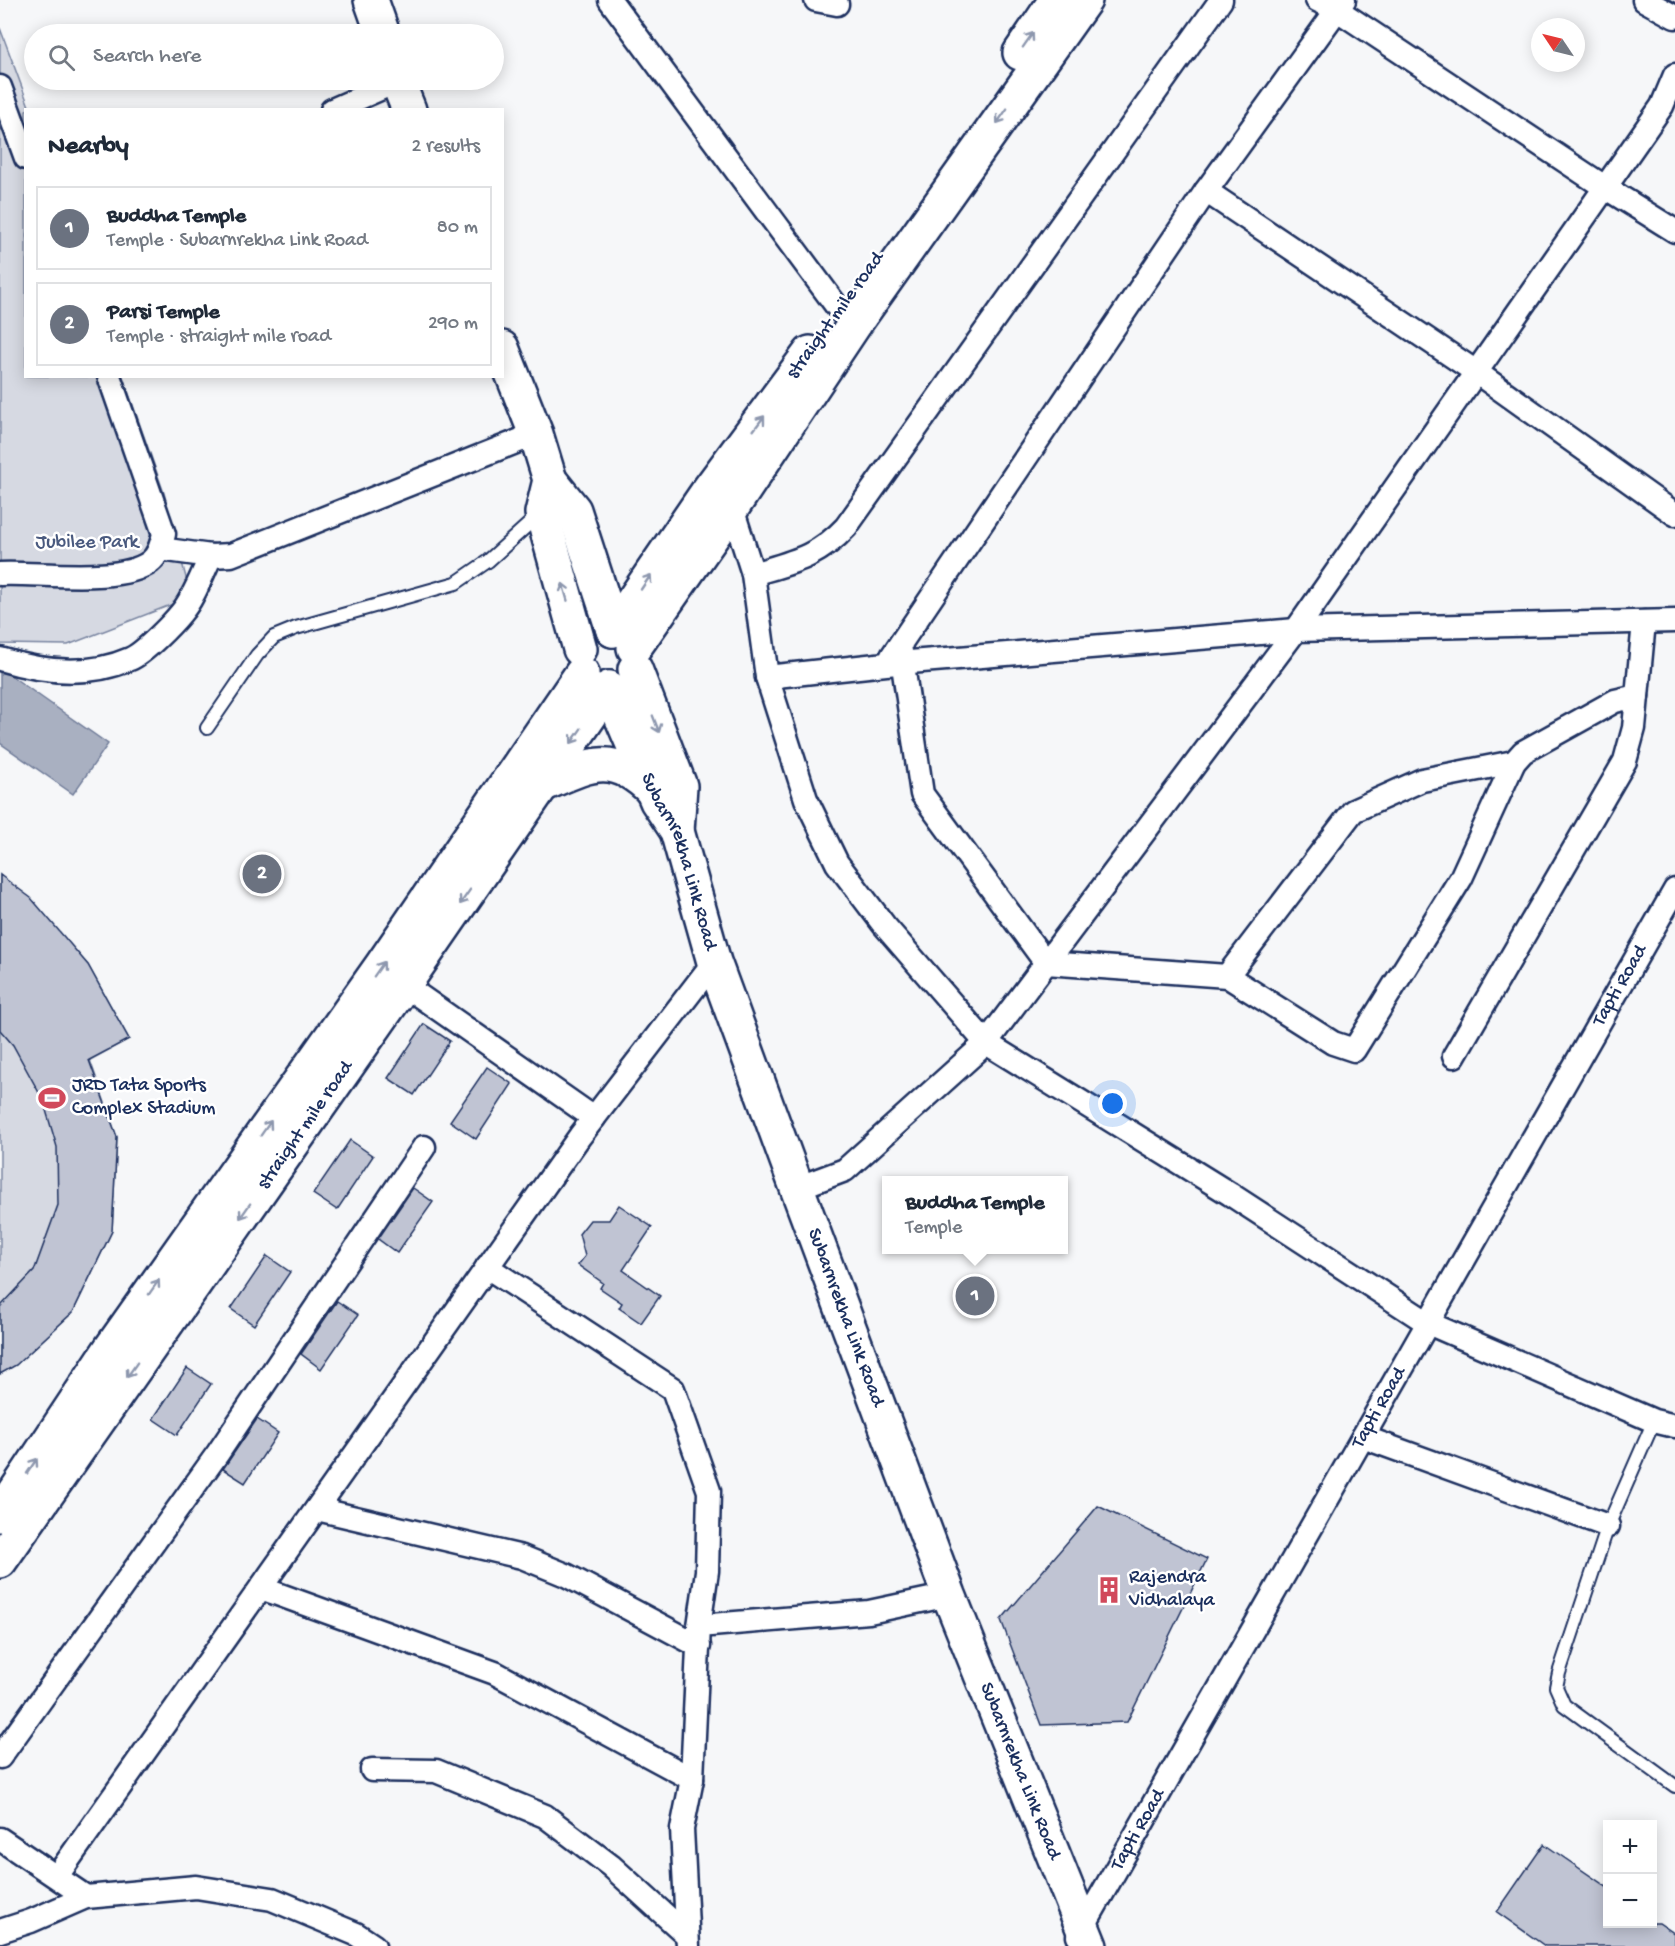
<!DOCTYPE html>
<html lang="en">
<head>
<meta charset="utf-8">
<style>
	body { margin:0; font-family:"Gochi Hand",sans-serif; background:#f6f6f7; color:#1f2937 }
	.controls { position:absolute; right:18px; bottom:18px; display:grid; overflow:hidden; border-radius:0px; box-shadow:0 3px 15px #0003 }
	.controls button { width:54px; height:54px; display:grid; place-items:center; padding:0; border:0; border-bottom:2px solid #e0e1e3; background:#fff; color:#1f2937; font:30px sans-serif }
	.compass { position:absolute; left:1531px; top:18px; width:54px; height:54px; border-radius:50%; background:#fff; box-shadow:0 3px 15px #0003; rotate:305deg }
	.you { position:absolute; left:1113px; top:1104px; width:21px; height:21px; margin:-15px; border:4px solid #fff; border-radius:50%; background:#1a73e8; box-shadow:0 0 0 9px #1a73e833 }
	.badge { display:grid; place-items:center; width:39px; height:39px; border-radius:50%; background:#d1495b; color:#fff; font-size:20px; font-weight:700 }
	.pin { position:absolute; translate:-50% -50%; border:3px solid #fff; box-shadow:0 2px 6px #0006 }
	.popup { position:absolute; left:882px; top:1176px; width:186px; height:78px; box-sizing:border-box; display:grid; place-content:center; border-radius:0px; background:#fff; filter:drop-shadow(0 2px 4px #0005); font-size:20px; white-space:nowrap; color:#747a83 }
	.popup b { font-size:22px; color:#1f2937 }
	.popup::after { content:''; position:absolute; left:50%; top:100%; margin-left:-12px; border:12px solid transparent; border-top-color:#fff }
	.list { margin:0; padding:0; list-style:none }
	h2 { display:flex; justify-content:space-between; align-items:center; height:78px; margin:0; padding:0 24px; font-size:26px }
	h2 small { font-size:20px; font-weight:400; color:#747a83 }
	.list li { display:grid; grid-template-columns:39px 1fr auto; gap:18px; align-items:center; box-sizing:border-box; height:84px; margin:0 12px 12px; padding:0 12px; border:2px solid #e0e1e3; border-radius:0px }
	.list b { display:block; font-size:22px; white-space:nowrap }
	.list p { margin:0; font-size:20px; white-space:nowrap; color:#747a83 }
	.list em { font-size:20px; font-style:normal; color:#747a83 }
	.icon { flex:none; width:33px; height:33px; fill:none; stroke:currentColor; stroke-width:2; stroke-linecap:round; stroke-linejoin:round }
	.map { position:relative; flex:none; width:1675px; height:1946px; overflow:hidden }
	.search { position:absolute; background:#fff; box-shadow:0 3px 15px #0003; left:24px; top:24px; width:480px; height:66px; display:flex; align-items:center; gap:15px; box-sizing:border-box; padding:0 21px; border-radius:33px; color:#747a83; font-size:22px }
	.panel { position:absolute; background:#fff; box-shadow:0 3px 15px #0003; left:24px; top:108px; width:480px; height:270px; border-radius:0px }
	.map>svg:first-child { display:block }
</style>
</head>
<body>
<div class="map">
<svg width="1675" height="1946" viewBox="0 0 1675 1946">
	<rect width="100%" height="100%" fill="#f6f7f9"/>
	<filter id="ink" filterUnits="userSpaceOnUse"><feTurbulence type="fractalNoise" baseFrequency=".0167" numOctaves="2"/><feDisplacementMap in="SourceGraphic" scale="12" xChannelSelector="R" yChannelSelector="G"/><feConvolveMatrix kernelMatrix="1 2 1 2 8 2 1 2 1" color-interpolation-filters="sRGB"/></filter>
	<g filter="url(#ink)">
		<g fill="#d6d9e2" stroke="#7884a0" stroke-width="1.5">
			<polygon points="0,28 30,109 26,110 26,376 123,377 164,493 191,597 68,645 0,644"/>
			<polygon points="0,875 88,965 129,1039 90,1060 117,1137 112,1231 73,1312 16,1365 0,1374"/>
		</g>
		<polygon fill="#a9b0c1" stroke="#707c99" stroke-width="1.5" points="0,668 108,744 73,794 0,743"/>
		<g fill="#c0c4d3" stroke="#1b2f5e" stroke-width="1.5">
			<polygon points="0,875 31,898 88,965 129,1039 89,1060 117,1137 112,1231 73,1312 16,1365 0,1374 0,1307 34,1271 58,1205 57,1147 43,1100 13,1045 0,1030"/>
			<polygon points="424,1024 450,1041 414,1095 388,1078"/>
			<polygon points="487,1067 512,1084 476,1139 450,1121"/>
			<polygon points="350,1140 373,1156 337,1210 313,1194"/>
			<polygon points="413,1188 433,1202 397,1253 378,1239"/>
			<polygon points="619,1205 652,1227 623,1270 660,1296 641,1323 619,1308 622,1303 600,1288 603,1283 578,1265 585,1256 579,1234 590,1220 609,1220"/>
			<polygon points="267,1256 290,1272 254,1325 231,1309"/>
			<polygon points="337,1301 358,1315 321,1369 301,1354"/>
			<polygon points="187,1368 211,1384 177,1435 153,1419"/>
			<polygon points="257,1419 278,1433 245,1483 223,1469"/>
			<polygon points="1098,1506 1207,1559 1127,1722 1041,1725 1001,1620"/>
			<polygon points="1544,1844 1608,1888 1608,1923 1659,1923 1675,1934 1675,1946 1545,1946 1497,1912"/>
		</g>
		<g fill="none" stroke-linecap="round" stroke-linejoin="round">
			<defs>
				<g id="lane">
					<polyline points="207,728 257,655 274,637 296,628 456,583 488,561 540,514"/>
					<polyline points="1654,1421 1608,1526 1559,1673 1556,1687 1564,1705 1675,1786"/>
				</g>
				<g id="street">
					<polyline points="610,0 841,312"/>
					<polyline points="816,0 837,4"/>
					<polyline points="1317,0 1336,9 1606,188 1675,231"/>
					<polyline points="1644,0 1675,17"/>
					<polyline points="0,87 26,158"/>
					<polyline points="332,110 398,81"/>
					<polyline points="1206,191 1476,372 1675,514"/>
					<polyline points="732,508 753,574 767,677 806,799 837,863 884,925 986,1043 1230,1194 1428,1323 1654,1421 1675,1426"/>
					<polyline points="160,549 211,556 231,555 536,434"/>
					<path d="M0,574C38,572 121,584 150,562C159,555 161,544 164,534L109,376"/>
					<path d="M753,574C792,562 817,558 846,527L1221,0"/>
					<polyline points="900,645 922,794 1046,963 1227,976 1333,1043 1354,1050 1461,878 1514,762 1523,752 1615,701 1637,696"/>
					<polyline points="892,656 1206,191 1344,0"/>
					<path d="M0,659C42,672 89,677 130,659C143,654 172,624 181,613C194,598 202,574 211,556"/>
					<polyline points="767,677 886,664 1296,630 1675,621"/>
					<polyline points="1227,976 1353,811 1422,780 1514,762"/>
					<polyline points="404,985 594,1118"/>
					<polyline points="1454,1056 1625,761 1634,728 1644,622"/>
					<polyline points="797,1188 845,1170 986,1043 1296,630 1662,106 1675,75"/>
					<polyline points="487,1267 673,1389 709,1491 707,1571 699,1626 692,1779 682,1829 688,1946"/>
					<polyline points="1363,1437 1608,1526"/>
					<polyline points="317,1509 522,1557 566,1575 699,1646"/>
					<polyline points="261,1588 495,1673 692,1779"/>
					<polyline points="699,1626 869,1612 949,1595"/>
					<polyline points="0,1757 218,1453 424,1147"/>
					<polyline points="372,1770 436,1771 545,1816 611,1866 687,1935"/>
					<polyline points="0,1839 86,1897"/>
					<polyline points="57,1876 580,1136 714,962"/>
					<polyline points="0,1931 31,1921 86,1897 196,1887 272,1899 356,1934 374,1946"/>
					<path id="s1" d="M1078,1936L1675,890"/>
				</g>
				<g id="secondary">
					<polyline points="371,0 383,34"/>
					<polyline points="1020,53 1056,0"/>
					<polyline points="397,80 409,110"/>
					<polyline points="502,348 536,434 550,480 542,513 580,649"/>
					<polyline points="550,480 574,510 613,630"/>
					<polyline points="613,630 710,488 810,353"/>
					<polyline points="634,648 732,508 856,322 1085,0"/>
					<polyline points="635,669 680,786 677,831"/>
					<path id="s2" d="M609,688L657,801L677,831L714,962L797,1188L949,1595L1090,1946"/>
					<path d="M542,785C588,765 612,750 652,790"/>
					<polyline points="0,1515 111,1348 382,965 582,673"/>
					<path id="s3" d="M0,1561L404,985L609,688"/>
				</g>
			</defs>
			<use href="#lane" stroke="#1b2f5e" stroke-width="16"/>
			<use href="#street" stroke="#1b2f5e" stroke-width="27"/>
			<use href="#secondary" stroke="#1b2f5e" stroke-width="38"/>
			<use href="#lane" stroke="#fff" stroke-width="12"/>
			<use href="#street" stroke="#fff" stroke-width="22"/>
			<use href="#secondary" stroke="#fff" stroke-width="33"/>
		</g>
		<defs><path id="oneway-shaft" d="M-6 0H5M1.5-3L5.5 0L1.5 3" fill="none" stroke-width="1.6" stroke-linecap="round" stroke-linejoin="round" transform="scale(1.5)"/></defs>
		<g stroke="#8d97ae">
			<use href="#oneway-shaft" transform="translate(1028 40) rotate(-55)"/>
			<use href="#oneway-shaft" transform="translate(1002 116) rotate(125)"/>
			<use href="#oneway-shaft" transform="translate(759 423) rotate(-53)"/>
			<use href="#oneway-shaft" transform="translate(646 582) rotate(-56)"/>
			<use href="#oneway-shaft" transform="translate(565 592) rotate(-106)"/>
			<use href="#oneway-shaft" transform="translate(656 724) rotate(69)"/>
			<use href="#oneway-shaft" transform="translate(576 736) rotate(125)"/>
			<use href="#oneway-shaft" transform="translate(465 897) rotate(125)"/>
			<use href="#oneway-shaft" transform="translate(379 969) rotate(-55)"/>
			<use href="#oneway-shaft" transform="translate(266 1128) rotate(-55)"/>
			<use href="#oneway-shaft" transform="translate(245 1211) rotate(125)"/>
			<use href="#oneway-shaft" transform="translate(154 1287) rotate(-55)"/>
			<use href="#oneway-shaft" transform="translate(132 1370) rotate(125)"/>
			<use href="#oneway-shaft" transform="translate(32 1466) rotate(-56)"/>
		</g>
	</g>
	<defs>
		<symbol id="stadium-bare" viewBox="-9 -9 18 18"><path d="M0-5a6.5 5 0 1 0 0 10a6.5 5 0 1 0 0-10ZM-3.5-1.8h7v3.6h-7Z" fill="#d1495b" stroke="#fff" stroke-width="2.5" paint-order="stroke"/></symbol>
		<symbol id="building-bare" viewBox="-9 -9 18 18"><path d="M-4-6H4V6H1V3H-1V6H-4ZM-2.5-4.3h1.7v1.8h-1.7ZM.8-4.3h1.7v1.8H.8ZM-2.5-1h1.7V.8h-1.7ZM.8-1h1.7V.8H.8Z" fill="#d1495b" stroke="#fff" stroke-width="2.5" paint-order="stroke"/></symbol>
	</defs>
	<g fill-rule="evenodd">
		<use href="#stadium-bare" x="33" y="1079" width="38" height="38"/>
		<use href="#building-bare" x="1090" y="1571" width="38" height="38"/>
	</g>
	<g text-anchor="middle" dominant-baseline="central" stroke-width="5" stroke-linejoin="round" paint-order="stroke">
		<g font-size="20" fill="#1b2f5e" stroke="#fff">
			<text transform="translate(836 316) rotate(-54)">straight mile road</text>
			<text stroke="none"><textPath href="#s2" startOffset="188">Subarnrekha Link Road</textPath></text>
			<text stroke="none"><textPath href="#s1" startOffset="1094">Tapti Road</textPath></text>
			<text stroke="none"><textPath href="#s3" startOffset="532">straight mile road</textPath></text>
			<text stroke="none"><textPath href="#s2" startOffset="674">Subarnrekha Link Road</textPath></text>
			<text stroke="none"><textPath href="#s1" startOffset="608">Tapti Road</textPath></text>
			<text stroke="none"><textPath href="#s2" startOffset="1160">Subarnrekha Link Road</textPath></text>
			<text stroke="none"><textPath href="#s1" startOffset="122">Tapti Road</textPath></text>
		</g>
		<g font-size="20" fill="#4a5a7f" stroke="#fff">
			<text x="87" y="543">Jubilee Park</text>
		</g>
		<g font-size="20" fill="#1b2f5e" stroke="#fff" text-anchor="start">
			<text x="72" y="1086">JRD Tata Sports<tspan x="72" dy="23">Complex Stadium</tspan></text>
			<text x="1129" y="1578">Rajendra<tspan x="1129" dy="23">Vidhalaya</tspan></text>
		</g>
	</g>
</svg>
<div class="controls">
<button>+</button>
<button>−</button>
</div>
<svg class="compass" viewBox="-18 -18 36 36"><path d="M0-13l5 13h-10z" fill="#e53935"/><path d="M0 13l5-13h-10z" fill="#747a83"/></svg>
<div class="you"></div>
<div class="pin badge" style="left:975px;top:1296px;background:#6b7280">1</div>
<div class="popup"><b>Buddha Temple</b>Temple</div>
<div class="pin badge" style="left:262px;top:874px;background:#6b7280">2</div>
<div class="search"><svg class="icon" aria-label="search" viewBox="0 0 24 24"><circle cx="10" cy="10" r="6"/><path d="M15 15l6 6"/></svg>Search here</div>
<section class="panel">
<h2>Nearby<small>2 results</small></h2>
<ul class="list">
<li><span class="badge" style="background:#6b7280">1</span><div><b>Buddha Temple</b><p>Temple · Subarnrekha Link Road</p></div><em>80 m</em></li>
<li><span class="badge" style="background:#6b7280">2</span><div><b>Parsi Temple</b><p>Temple · straight mile road</p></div><em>290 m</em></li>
</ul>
</section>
</div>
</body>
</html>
